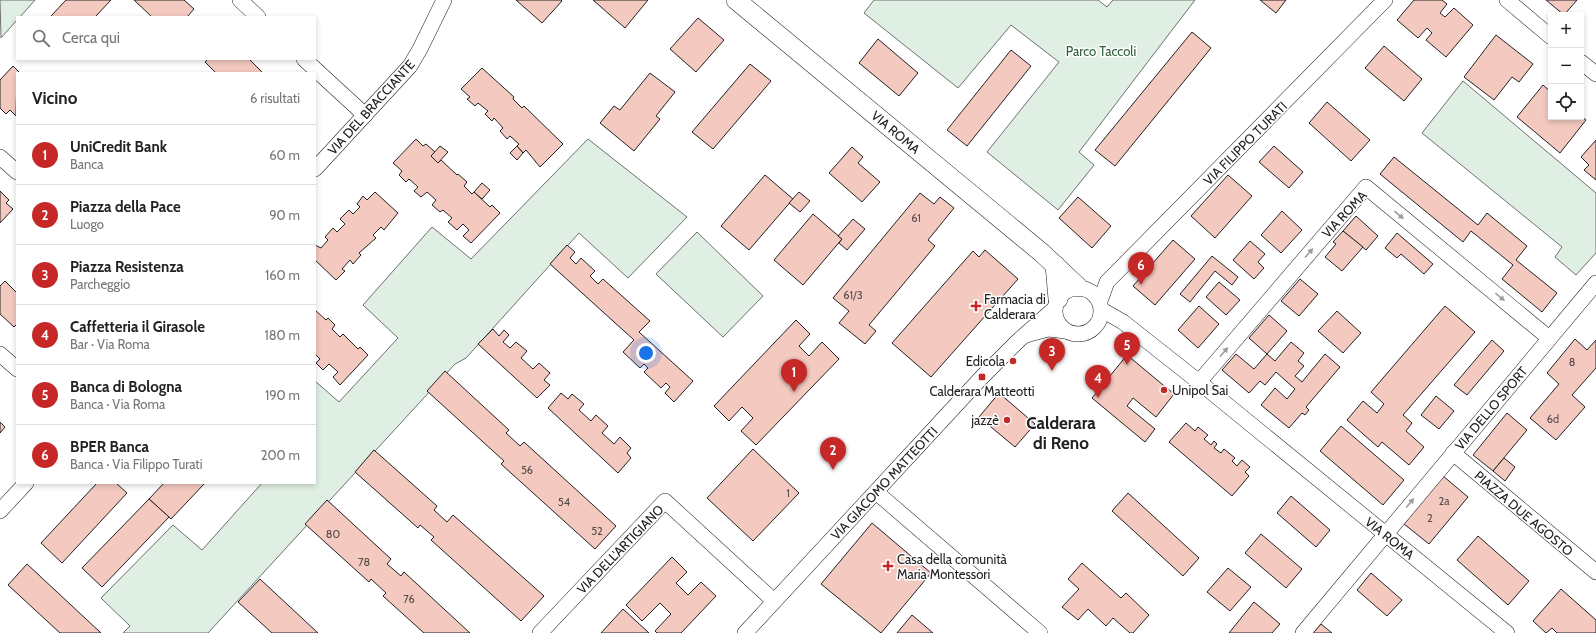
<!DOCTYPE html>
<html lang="it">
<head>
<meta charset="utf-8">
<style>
	body { margin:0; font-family:Cabin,sans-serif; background:#f6f6f6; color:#222 }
	.controls { position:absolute; right:12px; top:12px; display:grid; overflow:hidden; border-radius:0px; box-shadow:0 2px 6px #0003 }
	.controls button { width:36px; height:36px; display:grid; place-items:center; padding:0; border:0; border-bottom:1px solid #e0e0e0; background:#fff; color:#222; font:20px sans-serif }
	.you { position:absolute; left:646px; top:353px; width:14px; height:14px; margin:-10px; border:3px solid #fff; border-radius:50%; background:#1a73e8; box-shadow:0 0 0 6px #1a73e833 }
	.badge { display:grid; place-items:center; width:26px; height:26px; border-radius:50%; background:#c62828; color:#fff; font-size:13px; font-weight:700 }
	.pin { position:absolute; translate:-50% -33px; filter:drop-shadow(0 1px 2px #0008) }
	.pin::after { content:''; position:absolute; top:21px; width:14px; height:12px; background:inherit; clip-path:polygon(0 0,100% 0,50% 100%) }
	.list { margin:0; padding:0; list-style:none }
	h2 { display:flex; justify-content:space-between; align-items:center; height:52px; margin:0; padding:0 16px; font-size:17px }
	h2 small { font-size:13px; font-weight:400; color:#767676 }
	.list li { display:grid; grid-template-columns:26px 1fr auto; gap:12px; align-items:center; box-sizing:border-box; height:60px; padding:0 16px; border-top:1px solid #e0e0e0 }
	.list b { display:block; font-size:15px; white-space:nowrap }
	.list p { margin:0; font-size:13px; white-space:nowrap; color:#767676 }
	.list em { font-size:13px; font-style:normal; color:#767676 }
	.icon { flex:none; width:22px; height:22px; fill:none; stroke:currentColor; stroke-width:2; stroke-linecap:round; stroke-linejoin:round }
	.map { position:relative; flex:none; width:1596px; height:633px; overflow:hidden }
	.search { position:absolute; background:#fff; box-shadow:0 2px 6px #0003; left:16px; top:16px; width:300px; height:44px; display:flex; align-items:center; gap:10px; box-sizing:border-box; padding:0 14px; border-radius:0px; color:#767676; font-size:15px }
	.panel { position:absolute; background:#fff; box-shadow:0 2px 6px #0003; left:16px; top:72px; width:300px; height:412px; border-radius:0px }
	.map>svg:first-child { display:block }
</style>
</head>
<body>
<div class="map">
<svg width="1596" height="633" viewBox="0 0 1596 633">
	<rect width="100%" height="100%" fill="#fff"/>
	<g fill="#e0efe3" stroke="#6f6f6f">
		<polygon points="0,0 35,0 20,17 17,17 17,20 1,38"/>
		<polygon points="874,0 1098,0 1107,7 1113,0 1195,0 1079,152 1094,165 1058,210 987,152 1059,62 1011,25 958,88 864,13"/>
		<polygon points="1463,81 1596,193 1596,253 1576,275 1555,257 1562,247 1422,133"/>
		<polygon points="588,139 687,217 628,278 579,233 466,358 455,364 208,633 123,633 130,626 101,598 173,525 202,550 262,483 315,483 315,381 339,402 398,338 363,305 432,227 471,259"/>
		<polygon points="697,232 763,296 723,337 656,274"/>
	</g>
	<g fill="#f3c9c0" stroke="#222">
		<polygon points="66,0 111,0 95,17 53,17 51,16"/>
		<polygon points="134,0 184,0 194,9 187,17 152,17"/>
		<polygon points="516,0 561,0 562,1 542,23"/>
		<polygon points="593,0 648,0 625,28"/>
		<polygon points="1260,0 1286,0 1276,13"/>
		<polygon points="1414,0 1442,0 1447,4 1440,13 1445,17 1454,8 1473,25 1446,57 1426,40 1432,33 1427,28 1418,38 1397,20"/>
		<polygon points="1546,0 1577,0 1564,15"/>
		<polygon points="698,18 724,40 696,72 670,49"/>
		<polygon points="1192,32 1211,48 1115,166 1095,150"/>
		<polygon points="1496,35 1533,64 1519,82 1512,77 1494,100 1464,77"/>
		<polygon points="878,39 918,73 899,96 859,63"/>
		<polygon points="1384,46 1422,79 1404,101 1365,68"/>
		<polygon points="1011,50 1031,66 967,146 947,130"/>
		<polygon points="208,59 249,59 263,73 216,73 205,62"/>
		<polygon points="750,64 771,81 713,149 692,132"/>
		<polygon points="13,66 20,73 17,73 16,116 10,110 6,114 0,108 0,80"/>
		<polygon points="482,68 514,97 513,99 522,108 524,106 563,144 540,167 526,150 523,153 517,146 519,144 510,136 507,139 500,131 503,128 494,118 492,121 485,114 488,111 478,103 475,106 467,99 470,97 461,89"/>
		<polygon points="650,73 675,92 656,116 660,119 634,151 600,123 614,106 620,110"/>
		<polygon points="1543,85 1551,92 1551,117 1581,116 1586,120 1560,153 1517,117"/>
		<polygon points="1327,102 1370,140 1351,161 1309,123"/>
		<polygon points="416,139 423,146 426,144 435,152 431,156 438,163 441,160 457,175 458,174 467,182 464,186 472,194 474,192 490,207 492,205 500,213 471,243 463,236 469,230 463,224 457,230 448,222 452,218 443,210 440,212 432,205 436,200 427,192 421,197 414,191 418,187 409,179 406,182 399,175 402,171 393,163"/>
		<polygon points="1596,140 1596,180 1584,170 1589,165 1581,157"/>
		<polygon points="440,146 448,152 438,163 431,156"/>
		<polygon points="517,146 523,153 517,160 510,153"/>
		<polygon points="1274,146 1303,172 1289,188 1259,162"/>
		<polygon points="852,147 863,157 858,163 880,182 862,202 829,173"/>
		<polygon points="1394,157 1478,225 1487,213 1527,246 1516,260 1557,293 1542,312 1502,279 1513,265 1471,231 1463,242 1380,174"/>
		<polygon points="765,175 793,199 749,250 721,226"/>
		<polygon points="1228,175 1252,196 1215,238 1191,216"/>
		<polygon points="482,183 490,190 482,199 474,192"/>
		<polygon points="0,191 9,200 6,203 13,209 0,223"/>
		<polygon points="375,192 398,213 384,230 381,227 373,235 376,238 359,253 361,255 353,264 350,260 342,269 345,271 336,280 315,260 315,245 321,248 328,240 325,237 333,228 337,232 345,224 340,219 349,210 353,214 360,207 357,204 363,196 367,200"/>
		<polygon points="799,192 810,201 800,212 789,203"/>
		<polygon points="920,193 934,204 940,197 954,208 928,240 935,246 869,325 876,331 865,344 839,323 849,311 833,298"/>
		<polygon points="1078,197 1111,226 1092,248 1059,218"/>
		<polygon points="1282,211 1302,230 1281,253 1261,235"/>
		<polygon points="813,214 842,239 803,285 774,260"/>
		<polygon points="1356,216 1378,236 1366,250 1343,231"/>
		<polygon points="853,219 865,229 847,250 839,243 842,239 838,236"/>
		<polygon points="1343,231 1363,247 1342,271 1325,257 1336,244 1333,242"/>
		<polygon points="1397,233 1433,264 1424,274 1401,254 1397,258 1385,248"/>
		<polygon points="1173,240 1195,259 1155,305 1133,286"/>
		<polygon points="1250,241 1265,254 1258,262 1264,268 1254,279 1233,260"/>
		<polygon points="567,245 575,252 570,258 576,264 581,258 595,271 590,276 598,284 603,279 650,321 639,332 693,381 674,402 665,393 670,387 666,383 661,388 644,372 648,368 644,364 640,368 623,352 634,340 550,264"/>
		<polygon points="985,250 1018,279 931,377 892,343 973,251 979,257"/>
		<polygon points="1212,256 1238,277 1232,285 1215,271 1190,302 1180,294"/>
		<polygon points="1300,279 1318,294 1299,316 1281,301"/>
		<polygon points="5,281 17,293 17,324 14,327 0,314 0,286"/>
		<polygon points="1219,282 1240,300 1226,315 1206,297"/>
		<polygon points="1199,306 1219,324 1198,348 1178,330"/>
		<polygon points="1445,306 1475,332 1403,415 1412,423 1406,431 1424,447 1409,465 1382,442 1378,447 1347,420 1363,401 1377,413 1384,404 1371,392"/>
		<polygon points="315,310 326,320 328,318 335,325 332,329 340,337 343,334 358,349 360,347 368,355 340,385 333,377 338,372 329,364 323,370 316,363 320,359 315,354"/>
		<polygon points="1337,311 1361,333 1343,353 1318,331"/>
		<polygon points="1269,315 1287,331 1267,354 1249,338"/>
		<polygon points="796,320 810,334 799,346 809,356 822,342 839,359 756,445 741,431 753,418 742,407 729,421 714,406"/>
		<polygon points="493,329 499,336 504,330 509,335 503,342 510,348 516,342 527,351 521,358 533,369 539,363 550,373 544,380 550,385 537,398 478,344"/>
		<polygon points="1575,339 1587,350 1596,340 1596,368 1572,395 1585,407 1556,440 1530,418 1559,384 1547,373"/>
		<polygon points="1492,340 1504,351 1467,395 1454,385"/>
		<polygon points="1291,342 1304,353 1298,361 1304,366 1295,376 1302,382 1325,354 1340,367 1306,407 1309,410 1305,415 1302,413 1289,428 1261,405 1275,388 1287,399 1295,389 1276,372 1265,385 1260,381 1249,393 1222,370 1236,354 1254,369 1267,354 1275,361"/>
		<polygon points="1127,355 1174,394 1156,417 1133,398 1127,406 1155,429 1145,442 1092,398"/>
		<polygon points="445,371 509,430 506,433 520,446 524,442 616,526 595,549 501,464 504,461 427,391"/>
		<polygon points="561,393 568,399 572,394 584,404 579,410 591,421 596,415 608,426 602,433 614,444 620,437 631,448 627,453 631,458 618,473 548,408"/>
		<polygon points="999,393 1035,424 1015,447 979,417"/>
		<polygon points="1436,396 1454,411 1439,429 1421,415"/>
		<polygon points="1507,413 1527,430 1493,471 1473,455"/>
		<polygon points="0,422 5,427 0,433"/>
		<polygon points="1186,423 1195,431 1198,427 1208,435 1204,439 1211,445 1214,441 1217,444 1214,448 1221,453 1224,449 1235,458 1232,461 1237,466 1242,460 1250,467 1245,472 1249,476 1232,496 1169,442"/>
		<polygon points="1341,426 1404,480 1383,505 1320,451"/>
		<polygon points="753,449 799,493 753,541 707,498"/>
		<polygon points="374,450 437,506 434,510 447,522 453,515 544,596 521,621 431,540 434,537 420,525 418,528 355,472"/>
		<polygon points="1504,458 1515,467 1505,481 1493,471"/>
		<polygon points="1443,476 1468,497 1429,544 1404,524"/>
		<polygon points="97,483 116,483 127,493 62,563 41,543"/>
		<polygon points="164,483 205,483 171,519 149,499"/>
		<polygon points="1128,493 1199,558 1183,576 1112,511"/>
		<polygon points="1291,496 1330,530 1316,547 1277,513"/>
		<polygon points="149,499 169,517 102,587 82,568"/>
		<polygon points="327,500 391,559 387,564 401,576 404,572 470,633 424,633 383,596 386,593 371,579 369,582 305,524"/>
		<polygon points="872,523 931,573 881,633 821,584"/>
		<polygon points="1261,534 1302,569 1286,588 1245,553"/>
		<polygon points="1478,536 1529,581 1508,605 1457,560"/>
		<polygon points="672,557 687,572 676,583 688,595 701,582 716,596 681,633 657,633 655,631 671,614 660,603 642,621 626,605"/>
		<polygon points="1082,563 1121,598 1126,593 1149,615 1133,633 1130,633 1113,618 1106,626 1088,609 1078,620 1062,607 1079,589 1068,579"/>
		<polygon points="27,564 101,633 60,633 8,585"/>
		<polygon points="1228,568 1251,587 1230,611 1207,592"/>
		<polygon points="1371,573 1402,600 1387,616 1357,590"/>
		<polygon points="260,579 318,633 272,633 238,602"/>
		<polygon points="1561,589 1596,620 1596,633 1557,633 1552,628 1546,633 1533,621"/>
		<polygon points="1254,602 1280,624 1272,633 1229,633"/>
		<polygon points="623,609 649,633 601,633"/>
		<polygon points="912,615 933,633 897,633"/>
		<polygon points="1321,624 1332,633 1313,633"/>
	</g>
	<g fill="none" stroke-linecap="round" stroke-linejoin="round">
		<defs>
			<g id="minor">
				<polyline points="240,0 258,17"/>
				<polyline points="1507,0 1551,37"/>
				<polyline points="304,59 365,115"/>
				<polyline points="1581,62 1596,74"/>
				<polyline points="0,157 17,172"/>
				<polyline points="315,169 410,66 420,49 444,0"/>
				<circle cx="1078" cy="311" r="23"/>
				<polyline points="1100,301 1107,282 1385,0"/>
				<polyline points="1102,310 1123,322 1199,382 1507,633"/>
				<polyline points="1026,335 1048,329 1066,331"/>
				<polyline points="0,354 17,369"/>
				<polyline points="1199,382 1366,187 1549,338"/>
				<polyline points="1453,453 1596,572"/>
				<polyline points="876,492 1040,633"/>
				<polyline points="0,511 26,483"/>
				<polyline points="540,633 665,501 774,601"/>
				<polyline points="745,633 982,377 1018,341 1055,308"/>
				<polyline points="1303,633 1596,283"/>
			</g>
			<g id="tertiary">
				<polyline points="736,0 1042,253 1078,287"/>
				<polyline points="1055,265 1058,299"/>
			</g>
		</defs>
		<use href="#minor" stroke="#222" stroke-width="16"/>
		<use href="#tertiary" stroke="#222" stroke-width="20"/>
		<use href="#minor" stroke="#fff" stroke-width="15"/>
		<use href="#tertiary" stroke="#fff" stroke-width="19"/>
	</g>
	<defs><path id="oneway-solid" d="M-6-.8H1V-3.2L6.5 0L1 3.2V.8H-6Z"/></defs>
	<g fill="#9c9c9c">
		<use href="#oneway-solid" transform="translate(1399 215) rotate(39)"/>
		<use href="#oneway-solid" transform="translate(1309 253) rotate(-49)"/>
		<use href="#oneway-solid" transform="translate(1500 297) rotate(39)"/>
		<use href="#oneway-solid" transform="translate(1224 352) rotate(-49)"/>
		<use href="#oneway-solid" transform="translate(1410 503) rotate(-50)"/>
	</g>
	<g fill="#c62828" stroke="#fff" stroke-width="1.5">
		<path d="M974 300h4v4h4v4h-4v4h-4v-4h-4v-4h4z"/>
		<circle cx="1013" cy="361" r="4"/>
		<rect x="978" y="373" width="8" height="8" rx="2"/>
		<circle cx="1164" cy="390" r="4"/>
		<circle cx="1007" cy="420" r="4"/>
		<path d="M886 560h4v4h4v4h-4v4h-4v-4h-4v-4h4z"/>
	</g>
	<g text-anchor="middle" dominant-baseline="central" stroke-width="3" stroke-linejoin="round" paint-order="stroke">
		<g font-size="11" fill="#564c4a">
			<text x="916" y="218">61</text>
			<text x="853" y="295">61/3</text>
			<text x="1572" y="362">8</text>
			<text x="1553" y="419">6d</text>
			<text x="527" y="470">56</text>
			<text x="788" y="493">1</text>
			<text x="1444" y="501">2a</text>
			<text x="564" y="502">54</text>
			<text x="1430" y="518">2</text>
			<text x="597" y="531">52</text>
			<text x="333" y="534">80</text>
			<text x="364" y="562">78</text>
			<text x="409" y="599">76</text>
		</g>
		<g font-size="13" fill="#2f5e38" stroke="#fff">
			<text x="1101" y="51">Parco Taccoli</text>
		</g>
		<g font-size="13" fill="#222" stroke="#fff">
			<text transform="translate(371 107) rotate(-48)">VIA DEL BRACCIANTE</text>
			<text transform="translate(896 132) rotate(40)">VIA ROMA</text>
			<text transform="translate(1245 143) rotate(-45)">VIA FILIPPO TURATI</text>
			<text transform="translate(1344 214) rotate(-47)">VIA ROMA</text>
			<text transform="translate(1491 408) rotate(-50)">VIA DELLO SPORT</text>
			<text transform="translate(884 483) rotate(-47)">VIA GIACOMO MATTEOTTI</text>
			<text transform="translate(1524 513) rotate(40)">PIAZZA DUE AGOSTO</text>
			<text transform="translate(1390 538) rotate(39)">VIA ROMA</text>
			<text transform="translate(620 549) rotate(-46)">VIA DELL'ARTIGIANO</text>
		</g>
		<g font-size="13" fill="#222" stroke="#fff" text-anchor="start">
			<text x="984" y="299">Farmacia di<tspan x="984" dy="15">Calderara</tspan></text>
			<text x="1005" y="361" text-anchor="end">Edicola</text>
			<text x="1172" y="390">Unipol Sai</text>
			<text x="982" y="391" text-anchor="middle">Calderara Matteotti</text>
			<text x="999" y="420" text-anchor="end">jazzè</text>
			<text x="897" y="559">Casa della comunità<tspan x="897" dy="15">Maria Montessori</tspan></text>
		</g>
		<g font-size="17" font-weight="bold" fill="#222" stroke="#fff">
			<text x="1061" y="423">Calderara<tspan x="1061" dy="20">di Reno</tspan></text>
		</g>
	</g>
</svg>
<div class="controls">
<button>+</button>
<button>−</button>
<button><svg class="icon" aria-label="locate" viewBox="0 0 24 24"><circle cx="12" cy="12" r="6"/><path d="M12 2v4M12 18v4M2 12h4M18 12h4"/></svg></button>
</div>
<div class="you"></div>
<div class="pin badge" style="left:794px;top:392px">1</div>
<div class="pin badge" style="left:833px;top:470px">2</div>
<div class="pin badge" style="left:1052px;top:371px">3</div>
<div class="pin badge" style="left:1098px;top:398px">4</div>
<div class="pin badge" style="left:1127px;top:365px">5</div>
<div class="pin badge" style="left:1141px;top:285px">6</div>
<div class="search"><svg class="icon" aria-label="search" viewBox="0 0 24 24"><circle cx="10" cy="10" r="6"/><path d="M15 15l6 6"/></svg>Cerca qui</div>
<section class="panel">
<h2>Vicino<small>6 risultati</small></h2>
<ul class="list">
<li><span class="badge">1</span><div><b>UniCredit Bank</b><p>Banca</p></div><em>60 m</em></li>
<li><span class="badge">2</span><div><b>Piazza della Pace</b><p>Luogo</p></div><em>90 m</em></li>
<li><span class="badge">3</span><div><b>Piazza Resistenza</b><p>Parcheggio</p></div><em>160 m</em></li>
<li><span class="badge">4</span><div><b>Caffetteria il Girasole</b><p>Bar · Via Roma</p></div><em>180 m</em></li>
<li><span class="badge">5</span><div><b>Banca di Bologna</b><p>Banca · Via Roma</p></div><em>190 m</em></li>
<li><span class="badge">6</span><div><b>BPER Banca</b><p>Banca · Via Filippo Turati</p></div><em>200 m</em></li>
</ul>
</section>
</div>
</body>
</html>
